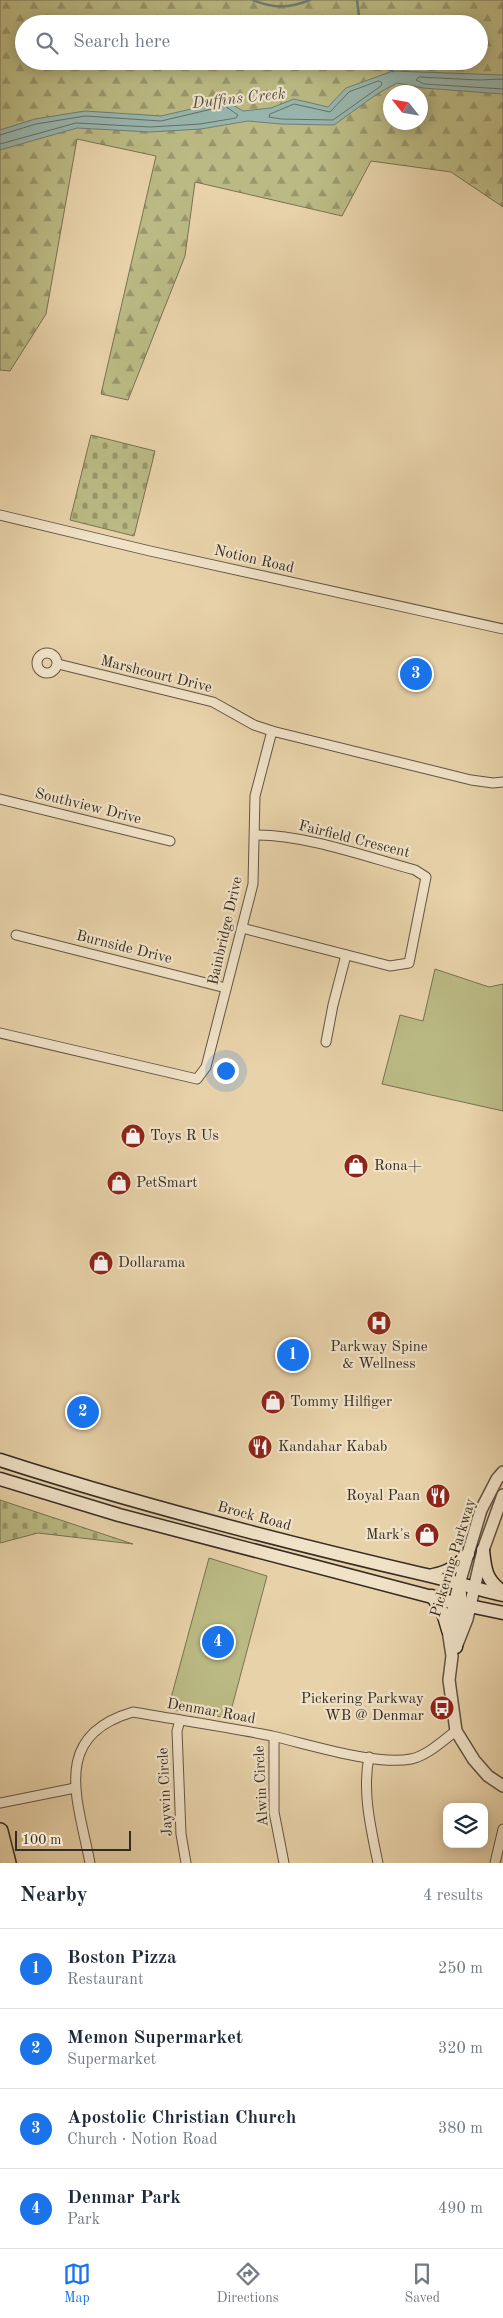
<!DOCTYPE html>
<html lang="en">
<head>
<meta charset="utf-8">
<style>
	body { margin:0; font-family:"Old Standard TT",serif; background:#f2f2f3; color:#1f2937 }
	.controls { position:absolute; right:15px; bottom:15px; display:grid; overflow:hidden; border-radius:10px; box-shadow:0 2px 12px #0003 }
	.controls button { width:45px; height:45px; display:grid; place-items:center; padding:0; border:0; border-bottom:1px solid #e0e1e3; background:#fff; color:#1f2937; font:25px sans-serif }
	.compass { position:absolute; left:383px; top:85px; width:45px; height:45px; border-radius:50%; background:#fff; box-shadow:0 2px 12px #0003; rotate:301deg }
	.scale { position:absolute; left:15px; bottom:12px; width:116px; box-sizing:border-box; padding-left:5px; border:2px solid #352b23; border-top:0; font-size:14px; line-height:18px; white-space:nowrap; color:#352b23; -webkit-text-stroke:4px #f0e2c7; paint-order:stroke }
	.you { position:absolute; left:225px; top:1070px; width:18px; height:18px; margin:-12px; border:4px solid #fff; border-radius:50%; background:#1a73e8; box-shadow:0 0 0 8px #1a73e833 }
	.badge { display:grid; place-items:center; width:32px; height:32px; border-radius:50%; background:#1a73e8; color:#fff; font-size:16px; font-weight:700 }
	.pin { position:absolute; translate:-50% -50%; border:2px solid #fff; box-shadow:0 1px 5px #0006 }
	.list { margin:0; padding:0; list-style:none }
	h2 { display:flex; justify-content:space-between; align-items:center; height:65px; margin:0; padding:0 20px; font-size:21px }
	h2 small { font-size:16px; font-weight:400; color:#747a83 }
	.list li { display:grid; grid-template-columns:32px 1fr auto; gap:15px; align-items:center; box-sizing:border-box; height:80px; padding:0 20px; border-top:1px solid #e0e1e3 }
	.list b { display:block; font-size:19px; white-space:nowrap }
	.list p { margin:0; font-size:16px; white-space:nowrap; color:#747a83 }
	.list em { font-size:16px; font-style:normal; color:#747a83 }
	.icon { flex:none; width:28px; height:28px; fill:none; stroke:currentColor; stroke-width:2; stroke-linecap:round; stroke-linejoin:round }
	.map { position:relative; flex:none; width:503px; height:1863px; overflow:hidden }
	.search { position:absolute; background:#fff; box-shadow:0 2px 12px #0003; left:15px; right:15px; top:15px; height:55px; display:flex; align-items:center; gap:12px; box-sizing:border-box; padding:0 18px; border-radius:28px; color:#747a83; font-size:19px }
	.sheet { height:385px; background:#fff }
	nav { display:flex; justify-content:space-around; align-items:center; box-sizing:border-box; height:70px; border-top:1px solid #e0e1e3; background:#fff; font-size:14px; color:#747a83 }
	nav a { display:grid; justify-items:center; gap:2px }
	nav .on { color:#1a73e8 }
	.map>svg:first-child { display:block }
</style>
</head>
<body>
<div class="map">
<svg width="503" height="1863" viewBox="0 0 503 1863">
	<defs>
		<pattern id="forest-firs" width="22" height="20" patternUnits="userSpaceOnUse" patternTransform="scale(1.25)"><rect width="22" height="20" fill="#bbba84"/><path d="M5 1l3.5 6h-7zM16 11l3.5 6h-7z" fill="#99976c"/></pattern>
		<pattern id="cemetery-stones" width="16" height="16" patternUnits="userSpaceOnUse" patternTransform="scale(1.25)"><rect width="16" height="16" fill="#bbba84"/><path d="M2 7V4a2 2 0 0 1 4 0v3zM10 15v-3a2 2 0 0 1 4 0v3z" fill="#99976c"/></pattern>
	</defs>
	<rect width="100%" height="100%" fill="#e8d2a9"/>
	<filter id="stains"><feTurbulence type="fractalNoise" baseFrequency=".004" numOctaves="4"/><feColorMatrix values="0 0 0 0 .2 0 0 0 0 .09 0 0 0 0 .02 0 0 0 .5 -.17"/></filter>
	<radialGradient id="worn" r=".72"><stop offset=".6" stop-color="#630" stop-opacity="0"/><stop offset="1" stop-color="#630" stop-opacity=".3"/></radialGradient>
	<g fill="#bbba84" stroke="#787254">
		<polygon points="435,969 489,987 503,984 503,1111 382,1084 400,1015 423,1021"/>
		<polygon points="209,1558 267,1576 229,1718 168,1709"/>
	</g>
	<path fill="url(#forest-firs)" stroke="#787254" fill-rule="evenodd" d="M0,0H503V207L451,172L371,161L342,216L195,182L185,256L128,400L101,394L156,156L77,139L46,314L10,371L0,370ZM24,24H479V61H24ZM390,92H420V122H390Z"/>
	<g fill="url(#cemetery-stones)" stroke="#787254">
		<polygon points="91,435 155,451 134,536 70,520"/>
		<polygon points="0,1500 133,1544 38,1533 0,1543"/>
	</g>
	<polygon fill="#98b6ae" stroke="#707e76" points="393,71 503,75 503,94 423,88 397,83 377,94 334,125 281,124 248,121 201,129 150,132 77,128 0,150 0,130 35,119 85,111 161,116 226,101 243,111 271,108 294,99 328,107 346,88"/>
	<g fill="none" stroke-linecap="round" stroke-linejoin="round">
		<g stroke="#667068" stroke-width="1">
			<polyline points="503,79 479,80 419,77 416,80 424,84 503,89"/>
			<polygon points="379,81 382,83 381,86 333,120 281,119 269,117 270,114 294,104 330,112 349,92"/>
			<polyline points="0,135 36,124 85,116 161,121 225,106 238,115 236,118 200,124 150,127 76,123 0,144"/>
		</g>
		<g stroke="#707e76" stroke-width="2.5">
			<path d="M253,0C273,9 290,8 310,0"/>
			<polyline points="357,0 360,24"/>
			<polyline points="375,61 379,66 393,71"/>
		</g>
		<defs>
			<g id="minor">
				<polyline points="0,515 150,551 503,629"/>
				<circle cx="47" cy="663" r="10"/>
				<polyline points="58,664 213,702 254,725 272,731"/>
				<polyline points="0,799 170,841"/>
				<path d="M242,928L390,966L409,963L426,877L415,870C367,857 303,834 255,835"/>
				<polyline points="16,935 226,988"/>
				<polyline points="0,1033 197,1079 206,1067 253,884 255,796 272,731 471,780 493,783 503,782"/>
				<polyline points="326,1042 333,1005 346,955"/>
				<polyline points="180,1720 177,1731 181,1834 186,1863"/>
				<polyline points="274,1737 274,1812 284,1863"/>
				<path d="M369,1757C362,1792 371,1829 378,1863"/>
				<polyline points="0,1803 75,1788"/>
				<path d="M90,1863C78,1800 50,1736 133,1712C179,1720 226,1727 272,1736C308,1744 376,1766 411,1759C427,1756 442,1741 456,1731"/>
				<polyline points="495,1863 503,1829"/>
			</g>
			<g id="tertiary">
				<polyline points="503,1472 497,1479 481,1510 459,1584 448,1630 452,1656 449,1680 456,1731 474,1760 488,1776 503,1786"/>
				<polyline points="456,1647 467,1619 483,1550 503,1495"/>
			</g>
			<g id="secondary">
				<path d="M0,1460C139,1505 280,1541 422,1574C449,1580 476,1589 503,1595"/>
				<polyline points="0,1479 119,1515 455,1603 503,1613"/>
				<path d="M483,1550C485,1570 486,1580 503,1592"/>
				<path d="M433,1575C449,1572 457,1566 468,1554"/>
				<polyline points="432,1596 443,1613 448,1630"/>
				<polyline points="456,1647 456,1633 461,1604 459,1584"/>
			</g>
			<polyline id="primary" points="0,1831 8,1863"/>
		</defs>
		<use href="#minor" stroke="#625544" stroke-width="11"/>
		<use href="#tertiary" stroke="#625544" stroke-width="14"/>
		<use href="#secondary" stroke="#352b23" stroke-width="15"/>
		<use href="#primary" stroke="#352b23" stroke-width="18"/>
		<use href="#minor" stroke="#f0e2c7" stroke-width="9"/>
		<use href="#tertiary" stroke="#f0e2c7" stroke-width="11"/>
		<use href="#secondary" stroke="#f0e2c7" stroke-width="12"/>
		<use href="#primary" stroke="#e8d2a9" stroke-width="15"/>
	</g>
	<defs>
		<symbol id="shop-disc" viewBox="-11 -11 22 22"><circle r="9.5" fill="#8f2418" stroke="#f0e2c7"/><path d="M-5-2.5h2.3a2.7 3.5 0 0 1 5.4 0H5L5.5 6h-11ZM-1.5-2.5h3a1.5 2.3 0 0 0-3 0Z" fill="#fff"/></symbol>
		<symbol id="hospital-disc" viewBox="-11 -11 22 22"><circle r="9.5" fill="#8f2418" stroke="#f0e2c7"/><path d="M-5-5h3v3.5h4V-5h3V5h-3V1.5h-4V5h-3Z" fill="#fff"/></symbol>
		<symbol id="restaurant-disc" viewBox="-11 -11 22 22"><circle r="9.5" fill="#8f2418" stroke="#f0e2c7"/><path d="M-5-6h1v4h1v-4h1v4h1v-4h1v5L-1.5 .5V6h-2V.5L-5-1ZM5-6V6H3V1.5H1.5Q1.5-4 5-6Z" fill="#fff"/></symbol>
		<symbol id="bus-disc" viewBox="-11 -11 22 22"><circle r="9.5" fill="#8f2418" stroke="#f0e2c7"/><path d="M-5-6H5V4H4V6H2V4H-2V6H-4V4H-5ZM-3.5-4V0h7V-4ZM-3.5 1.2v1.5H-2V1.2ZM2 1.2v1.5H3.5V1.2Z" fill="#fff"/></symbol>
	</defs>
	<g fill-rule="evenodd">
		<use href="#shop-disc" x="119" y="1122" width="28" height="28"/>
		<use href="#shop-disc" x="342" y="1152" width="28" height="28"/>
		<use href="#shop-disc" x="105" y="1169" width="28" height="28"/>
		<use href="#shop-disc" x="87" y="1249" width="28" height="28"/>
		<use href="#hospital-disc" x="365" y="1309" width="28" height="28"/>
		<use href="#shop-disc" x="259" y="1388" width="28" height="28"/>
		<use href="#restaurant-disc" x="246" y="1433" width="28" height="28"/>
		<use href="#restaurant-disc" x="424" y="1482" width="28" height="28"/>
		<use href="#shop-disc" x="413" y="1521" width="28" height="28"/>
		<use href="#bus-disc" x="428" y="1694" width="28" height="28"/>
	</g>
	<g text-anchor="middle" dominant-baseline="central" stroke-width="4.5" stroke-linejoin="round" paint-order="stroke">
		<g font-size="15" fill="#352b23" stroke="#f0e2c7">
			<text transform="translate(254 560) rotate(13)">Notion Road</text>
			<text transform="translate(156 675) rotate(14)">Marshcourt Drive</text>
			<text transform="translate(88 807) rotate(14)">Southview Drive</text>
			<text transform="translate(354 840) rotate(14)">Fairfield Crescent</text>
			<text transform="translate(226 931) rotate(-77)">Bainbridge Drive</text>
			<text transform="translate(124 948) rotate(14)">Burnside Drive</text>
			<text transform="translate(254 1517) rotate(15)">Brock Road</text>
			<text transform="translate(454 1558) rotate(-73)">Pickering Parkway</text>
			<text transform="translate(211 1712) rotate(10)">Denmar Road</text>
			<text transform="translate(262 1786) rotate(-93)">Alwin Circle</text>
			<text transform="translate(166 1792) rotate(-93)">Jaywin Circle</text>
		</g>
		<g font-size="15" fill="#352b23" stroke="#f0e2c7" text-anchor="start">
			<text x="150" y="1136">Toys R Us</text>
			<text x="374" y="1166">Rona+</text>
			<text x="136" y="1183">PetSmart</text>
			<text x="118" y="1263">Dollarama</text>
			<text x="379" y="1347" text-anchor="middle">Parkway Spine<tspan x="379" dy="17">&amp; Wellness</tspan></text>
			<text x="290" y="1402">Tommy Hilfiger</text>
			<text x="278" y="1447">Kandahar Kabab</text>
			<text x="420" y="1496" text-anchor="end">Royal Paan</text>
			<text x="410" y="1535" text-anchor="end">Mark's</text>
			<text x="424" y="1699" text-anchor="end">Pickering Parkway<tspan x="424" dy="17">WB @ Denmar</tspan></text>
		</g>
		<g font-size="16" font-style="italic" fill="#4e4e46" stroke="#f0e2c7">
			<text transform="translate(239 99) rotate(-6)">Duffins Creek</text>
		</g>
	</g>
	<rect width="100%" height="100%" filter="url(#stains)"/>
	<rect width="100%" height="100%" fill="url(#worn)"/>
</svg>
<div class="controls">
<button><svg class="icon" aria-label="layers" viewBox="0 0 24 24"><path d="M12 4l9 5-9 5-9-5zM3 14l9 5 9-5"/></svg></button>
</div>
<svg class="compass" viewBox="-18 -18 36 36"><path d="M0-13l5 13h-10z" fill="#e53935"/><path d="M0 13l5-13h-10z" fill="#747a83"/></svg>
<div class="scale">100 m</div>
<div class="you"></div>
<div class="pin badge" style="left:293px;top:1355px">1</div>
<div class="pin badge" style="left:83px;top:1412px">2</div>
<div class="pin badge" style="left:416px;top:674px">3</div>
<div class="pin badge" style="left:218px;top:1642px">4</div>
<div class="search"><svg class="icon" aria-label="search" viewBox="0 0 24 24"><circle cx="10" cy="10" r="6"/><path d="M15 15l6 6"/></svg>Search here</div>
</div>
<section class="sheet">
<h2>Nearby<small>4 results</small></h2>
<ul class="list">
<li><span class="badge">1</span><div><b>Boston Pizza</b><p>Restaurant</p></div><em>250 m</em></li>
<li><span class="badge">2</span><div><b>Memon Supermarket</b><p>Supermarket</p></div><em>320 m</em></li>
<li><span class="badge">3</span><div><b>Apostolic Christian Church</b><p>Church · Notion Road</p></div><em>380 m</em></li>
<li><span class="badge">4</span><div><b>Denmar Park</b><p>Park</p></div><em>490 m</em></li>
</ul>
</section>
<nav>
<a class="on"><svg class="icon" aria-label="map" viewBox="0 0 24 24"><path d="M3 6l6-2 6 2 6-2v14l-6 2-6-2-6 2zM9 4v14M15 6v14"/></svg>Map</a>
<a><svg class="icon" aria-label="directions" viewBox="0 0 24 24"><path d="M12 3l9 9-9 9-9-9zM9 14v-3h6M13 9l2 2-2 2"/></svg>Directions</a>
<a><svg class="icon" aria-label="saved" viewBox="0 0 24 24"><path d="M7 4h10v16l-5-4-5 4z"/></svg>Saved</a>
</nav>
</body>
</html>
